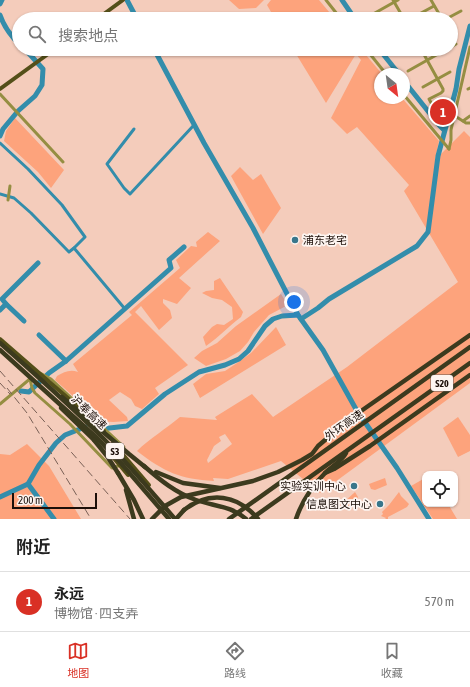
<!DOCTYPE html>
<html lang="zh">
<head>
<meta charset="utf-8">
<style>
	body { margin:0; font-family:"Asap Condensed","Noto Sans SC",sans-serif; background:#f2f2f2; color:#222 }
	.controls { position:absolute; right:12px; bottom:12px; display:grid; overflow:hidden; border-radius:8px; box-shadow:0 1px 3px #0004 }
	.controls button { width:36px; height:36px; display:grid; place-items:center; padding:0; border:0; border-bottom:1px solid #e0e0e0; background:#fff; color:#222; font:20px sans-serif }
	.compass { position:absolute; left:374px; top:68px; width:36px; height:36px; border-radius:50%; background:#fff; box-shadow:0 1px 3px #0004; rotate:151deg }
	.scale { position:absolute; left:12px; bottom:10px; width:85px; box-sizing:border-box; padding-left:4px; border:2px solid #1c0f09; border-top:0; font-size:11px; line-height:14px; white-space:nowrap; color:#1c0f09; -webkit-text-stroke:3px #fdf5f1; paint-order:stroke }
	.you { position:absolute; left:294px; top:302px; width:14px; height:14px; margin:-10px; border:3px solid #fff; border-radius:50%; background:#1a73e8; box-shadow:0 0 0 6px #1a73e833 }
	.badge { display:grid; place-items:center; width:26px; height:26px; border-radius:50%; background:#d93025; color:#fff; font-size:13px; font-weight:700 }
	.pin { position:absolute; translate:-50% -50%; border:2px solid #fff; box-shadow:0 1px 4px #0006 }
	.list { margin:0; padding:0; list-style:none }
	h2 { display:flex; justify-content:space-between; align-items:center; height:52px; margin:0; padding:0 16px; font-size:17px }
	h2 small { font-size:13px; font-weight:400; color:#767676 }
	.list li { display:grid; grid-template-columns:26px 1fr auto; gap:12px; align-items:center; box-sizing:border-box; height:60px; padding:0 16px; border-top:1px solid #e0e0e0 }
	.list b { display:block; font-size:15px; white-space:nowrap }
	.list p { margin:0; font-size:13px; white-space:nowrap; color:#767676 }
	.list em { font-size:13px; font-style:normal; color:#767676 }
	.icon { flex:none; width:22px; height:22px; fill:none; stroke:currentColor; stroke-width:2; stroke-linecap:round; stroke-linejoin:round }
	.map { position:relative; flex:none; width:470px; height:519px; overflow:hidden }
	.search { position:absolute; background:#fff; box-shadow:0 1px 3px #0004; left:12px; right:12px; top:12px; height:44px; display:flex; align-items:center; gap:10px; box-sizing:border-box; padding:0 14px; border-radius:22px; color:#767676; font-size:15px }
	.sheet { height:112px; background:#fff }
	nav { display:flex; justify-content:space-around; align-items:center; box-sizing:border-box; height:56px; border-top:1px solid #e0e0e0; background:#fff; font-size:11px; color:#767676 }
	nav a { display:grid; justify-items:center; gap:2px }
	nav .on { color:#d93025 }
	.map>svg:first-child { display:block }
</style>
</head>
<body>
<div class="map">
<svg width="470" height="519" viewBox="0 0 470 519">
	<rect width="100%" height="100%" fill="#f4ccbb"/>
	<g fill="#fda37c" fill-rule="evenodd">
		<polygon points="229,0 264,0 256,8 239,9"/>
		<polygon points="271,0 319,0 335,19 275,19 267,5"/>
		<path d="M293,49H361L382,74H380V98H402L439,141L435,160L464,131L470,137V383L320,493L281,461L228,479L213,478L214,481C180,479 164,472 137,451C150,438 166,429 180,417L217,420L215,417L252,394L273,417L347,367L458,282L404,191L409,185L357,127L347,134L331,118L361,60L356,54L326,103ZM225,434L232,444L208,463L207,460L214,446L221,441L219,437Z"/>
		<polygon points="15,118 64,170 51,188 38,172 4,141 6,131"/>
		<polygon points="240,167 253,180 261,174 281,208 263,234 231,176"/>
		<path d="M208,232L220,241L179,278L191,288L177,304L163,299V303L170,310L172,318L159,330L141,306L135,312L188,365L155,388L159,394L142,409L135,406L131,399L120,392L109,400L127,417L128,421L113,422L101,421L55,380L57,376C64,372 70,369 78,372L73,364L132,315L129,312L180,268L176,260L191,246L197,247L196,242Z"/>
		<path d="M220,278L243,312L241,317C229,326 219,337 206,346L203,337L212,327L217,324L224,325L233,319L232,307L222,300L212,298L202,293L206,291L214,290V281Z"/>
		<polygon points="281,294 288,305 269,315 254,332 248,342 240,351 226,359 206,366 194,358 202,351 217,343 236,326"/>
		<polygon points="276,327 286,345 200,398 193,384 206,374 225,371 237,363 251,353"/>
		<polygon points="458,417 470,435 470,451 458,457 443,428"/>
		<polygon points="27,444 49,466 81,519 0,519 0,454 10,455"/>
		<polygon points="385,478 387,485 375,490 371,489 369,484"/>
		<polygon points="425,478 425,504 448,504 457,519 433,519 411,486"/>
		<polygon points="355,492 358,497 357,500 347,507 343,503"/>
		<polygon points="399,492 401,496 409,504 407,507 388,517 388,519 385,519 386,518 381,516 383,514 382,512 389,505"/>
	</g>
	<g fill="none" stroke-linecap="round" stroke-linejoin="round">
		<g stroke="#338dab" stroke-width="3">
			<polyline points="134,129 107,164 124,188 130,194 194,125"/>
			<polyline points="0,143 28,169 62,205 85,237 74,248 125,309"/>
			<polyline points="0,194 14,198 31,213 69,252 74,248"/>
		</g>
		<g stroke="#338dab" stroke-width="5">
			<polyline points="127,0 137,19"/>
			<polyline points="342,0 355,19"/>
			<polyline points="0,4 2,0"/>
			<path d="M0,15C4,27 10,35 19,44"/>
			<polyline points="154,49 204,143 253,228 298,315 323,350 357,411 397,468 429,519"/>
			<polyline points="379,49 399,74"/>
			<polyline points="404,81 439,125 444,130"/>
			<polyline points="0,136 3,129 18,111 35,96 42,85 43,69 25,49"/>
			<polyline points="6,304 24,321"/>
			<polyline points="0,310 6,304 2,299 38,263"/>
			<polyline points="301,319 318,308 329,299 417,246 428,232 438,156 456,89 459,69 470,26"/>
			<polyline points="39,335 66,361"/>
			<polyline points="21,391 29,392 49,373 66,361 171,268 169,260 184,247"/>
			<polyline points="101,429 127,426 165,394 199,372 225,365 239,359 248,351 265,326 273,319 282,316 298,315"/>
			<polyline points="28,484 54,519"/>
			<polyline points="0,497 28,484 39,465 56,443 65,435 85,427"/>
		</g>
		<g stroke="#958e42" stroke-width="3">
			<polyline points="326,0 341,19"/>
			<polyline points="393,0 404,19"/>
			<polyline points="431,0 442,19"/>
			<polyline points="366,18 398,0"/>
			<polyline points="410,19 434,6"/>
			<polyline points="446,19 461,11"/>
			<polyline points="451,47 456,44"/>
			<polyline points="366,49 386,74"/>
			<polyline points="421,49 443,89 443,91 441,93 429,99 434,108"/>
			<polyline points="395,53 402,49"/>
			<polyline points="408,71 447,49"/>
			<polyline points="423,87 450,72"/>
			<polyline points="468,89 470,88"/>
			<polyline points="0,94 63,162"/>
			<polyline points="404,95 449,149"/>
			<polyline points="455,116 466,123 470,123"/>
			<polyline points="463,121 470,116"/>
			<polyline points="449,149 451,140 451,130 470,47"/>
			<polyline points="8,200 10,186"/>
			<polyline points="40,373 51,379 124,447"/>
			<polyline points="30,379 32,388 35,393 70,424 112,468 121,465"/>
			<polyline points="0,404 31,378"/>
		</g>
		<g stroke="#544f19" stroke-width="4">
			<polyline points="97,19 123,0"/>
			<polyline points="0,89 55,49"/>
			<polyline points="0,339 92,419"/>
		</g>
		<g stroke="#3c3a1e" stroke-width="4.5">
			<polyline points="62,397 101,430"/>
			<polyline points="61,408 94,440"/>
			<polyline points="156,472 183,483 220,488"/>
			<polyline points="118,473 134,500 143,519"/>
			<polyline points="325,473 334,469 370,446 470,375"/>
			<polyline points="126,490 134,519"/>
			<polyline points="152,519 165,506 181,497 253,481 278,472 302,460 312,454 318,446 351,418 470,335"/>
			<polyline points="176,519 184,510"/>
			<polyline points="229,519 470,347"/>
			<polyline points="251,519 470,363"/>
			<path d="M296,519C302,501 313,485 326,472C332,466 342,461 346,453"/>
		</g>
		<g stroke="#796056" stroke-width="1" stroke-dasharray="8 4" stroke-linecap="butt">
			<polyline points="0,371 130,519"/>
			<polyline points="0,383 10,394"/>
			<polyline points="7,388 27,413 91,519"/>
		</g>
		<g stroke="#544f19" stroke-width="4">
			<polyline points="92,419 104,431"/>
			<polyline points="113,443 149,485"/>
			<polyline points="112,456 128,475"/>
		</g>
		<g stroke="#3c3a1e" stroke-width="4.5">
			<path d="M0,343C34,373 67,403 99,434C126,461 150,490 175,519"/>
			<polyline points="0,350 97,438 120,462 169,519"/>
			<polyline points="102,431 129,454 145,467"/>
			<polyline points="94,440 107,456 118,473"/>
			<path d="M144,466C160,480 176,493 196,500C213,506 232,506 246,519"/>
			<path d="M184,510C210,490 238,495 258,519"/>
		</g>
	</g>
	<g fill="#38768b" stroke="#fdf5f1" stroke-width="1.5">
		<circle cx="295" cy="240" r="4"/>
		<circle cx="354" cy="486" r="4"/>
		<circle cx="380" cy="504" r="4"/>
	</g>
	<g text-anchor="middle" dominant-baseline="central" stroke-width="3.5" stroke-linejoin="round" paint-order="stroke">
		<g fill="#fdf5f1" stroke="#60544f" stroke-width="1">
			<rect x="431" y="375" width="22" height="16" rx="3"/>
			<rect x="106" y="443" width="18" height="16" rx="3"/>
		</g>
		<g font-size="10" font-weight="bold" fill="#1c0f09">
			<text x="442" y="383">S20</text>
			<text x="115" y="451">S3</text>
		</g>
		<g font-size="11" fill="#1c0f09" stroke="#fdf5f1" text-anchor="end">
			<text x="303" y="240" text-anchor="start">浦东老宅</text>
			<text x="346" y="486">实验实训中心</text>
			<text x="372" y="504">信息图文中心</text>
		</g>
		<g font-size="11" fill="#1c0f09" stroke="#fdf5f1">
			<text transform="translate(89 412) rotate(44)">沪奉高速</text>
			<text transform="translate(344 425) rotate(-35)">外环高速</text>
		</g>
	</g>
</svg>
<div class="controls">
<button><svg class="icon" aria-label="locate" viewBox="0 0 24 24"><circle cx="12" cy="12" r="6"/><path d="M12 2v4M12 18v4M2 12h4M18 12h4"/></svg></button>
</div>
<svg class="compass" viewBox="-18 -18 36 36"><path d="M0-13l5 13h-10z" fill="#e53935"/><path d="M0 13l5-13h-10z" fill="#767676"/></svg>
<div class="scale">200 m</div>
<div class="you"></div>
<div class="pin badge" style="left:443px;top:112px">1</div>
<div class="search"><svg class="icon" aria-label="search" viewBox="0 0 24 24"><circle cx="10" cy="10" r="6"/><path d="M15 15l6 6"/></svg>搜索地点</div>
</div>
<section class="sheet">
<h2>附近<small></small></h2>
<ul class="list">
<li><span class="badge">1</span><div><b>永远</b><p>博物馆 · 四支弄</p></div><em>570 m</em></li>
</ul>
</section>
<nav>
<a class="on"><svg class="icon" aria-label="map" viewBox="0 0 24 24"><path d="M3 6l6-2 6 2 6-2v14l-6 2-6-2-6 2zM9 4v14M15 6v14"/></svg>地图</a>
<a><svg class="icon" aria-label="directions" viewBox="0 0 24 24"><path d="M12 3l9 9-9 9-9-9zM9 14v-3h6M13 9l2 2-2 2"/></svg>路线</a>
<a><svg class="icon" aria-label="saved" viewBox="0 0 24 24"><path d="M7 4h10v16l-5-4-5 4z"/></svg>收藏</a>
</nav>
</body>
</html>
